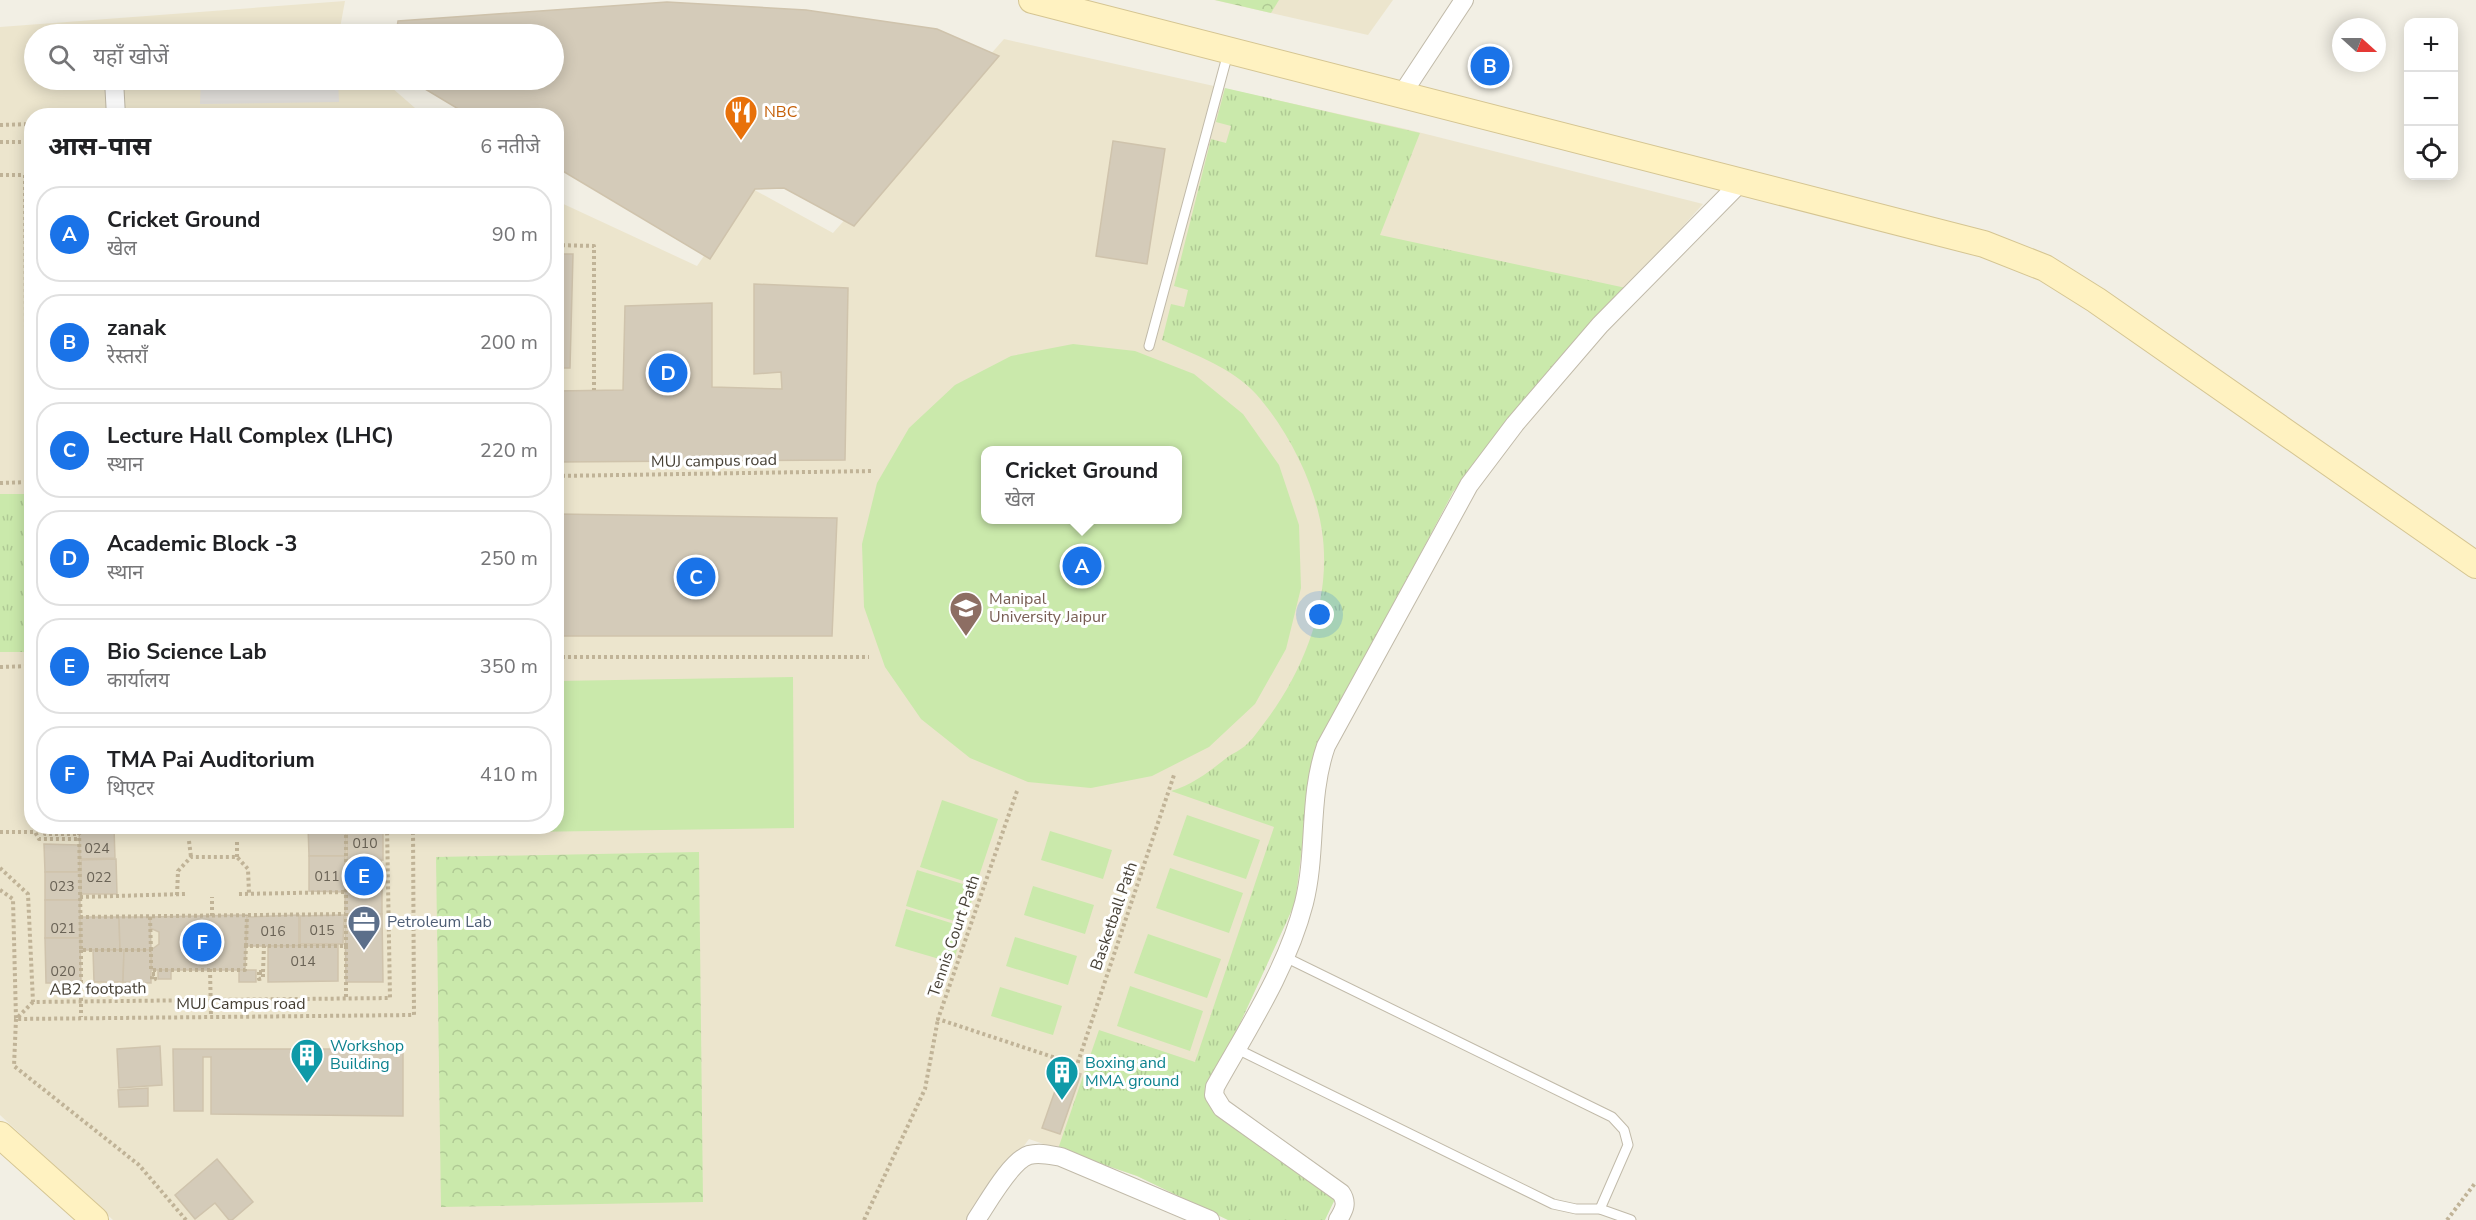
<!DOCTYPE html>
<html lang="hi">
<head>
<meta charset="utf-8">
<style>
	body { margin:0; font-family:"Nunito Sans","Noto Sans Devanagari",sans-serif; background:#f6f6f6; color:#202124 }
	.controls { position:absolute; right:18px; top:18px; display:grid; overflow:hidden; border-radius:12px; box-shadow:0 3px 15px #0003 }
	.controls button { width:54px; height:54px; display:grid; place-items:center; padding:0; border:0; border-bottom:2px solid #e0e0e0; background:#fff; color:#202124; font:30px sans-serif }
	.compass { position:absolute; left:2332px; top:18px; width:54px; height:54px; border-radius:50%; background:#fff; box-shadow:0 3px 15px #0003; rotate:111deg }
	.you { position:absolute; left:1320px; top:615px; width:21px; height:21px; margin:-15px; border:4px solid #fff; border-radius:50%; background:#1a73e8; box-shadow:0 0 0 9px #1a73e833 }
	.badge { display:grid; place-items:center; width:39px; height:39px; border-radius:50%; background:#1a73e8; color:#fff; font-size:20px; font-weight:700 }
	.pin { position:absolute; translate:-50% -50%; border:3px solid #fff; box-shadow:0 2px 6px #0006 }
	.popup { position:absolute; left:981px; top:446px; width:201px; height:78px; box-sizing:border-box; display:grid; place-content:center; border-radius:12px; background:#fff; filter:drop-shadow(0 2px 4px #0005); font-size:20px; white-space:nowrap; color:#757577 }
	.popup b { font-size:22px; color:#202124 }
	.popup::after { content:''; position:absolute; left:50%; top:100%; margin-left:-12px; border:12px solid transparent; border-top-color:#fff }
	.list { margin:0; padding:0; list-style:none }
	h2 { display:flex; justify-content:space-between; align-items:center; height:78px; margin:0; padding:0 24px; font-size:26px }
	h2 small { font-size:20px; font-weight:400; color:#757577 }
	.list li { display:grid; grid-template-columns:39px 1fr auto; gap:18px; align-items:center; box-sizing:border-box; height:96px; margin:0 12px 12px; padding:0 12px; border:2px solid #e0e0e0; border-radius:24px }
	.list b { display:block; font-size:22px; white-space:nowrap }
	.list p { margin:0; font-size:20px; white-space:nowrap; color:#757577 }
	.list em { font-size:20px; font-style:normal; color:#757577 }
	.icon { flex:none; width:33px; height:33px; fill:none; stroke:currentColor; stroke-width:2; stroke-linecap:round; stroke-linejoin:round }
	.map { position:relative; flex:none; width:2476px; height:1220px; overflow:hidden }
	.search { position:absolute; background:#fff; box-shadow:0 3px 15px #0003; left:24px; top:24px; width:540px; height:66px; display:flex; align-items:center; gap:15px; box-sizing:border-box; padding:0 21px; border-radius:33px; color:#757577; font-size:22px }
	.panel { position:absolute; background:#fff; box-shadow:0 3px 15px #0003; left:24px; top:108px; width:540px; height:726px; border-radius:24px }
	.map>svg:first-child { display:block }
</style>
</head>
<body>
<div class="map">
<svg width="2476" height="1220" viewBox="0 0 2476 1220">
	<defs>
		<pattern id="grass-tufts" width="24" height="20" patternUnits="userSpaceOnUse" patternTransform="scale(1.5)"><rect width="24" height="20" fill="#cae9ab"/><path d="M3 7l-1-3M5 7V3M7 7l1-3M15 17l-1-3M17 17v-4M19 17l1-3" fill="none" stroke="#afc994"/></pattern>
		<pattern id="forest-crowns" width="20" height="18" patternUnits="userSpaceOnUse" patternTransform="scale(1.5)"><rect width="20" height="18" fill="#cae9ab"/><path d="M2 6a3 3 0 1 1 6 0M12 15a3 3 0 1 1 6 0" fill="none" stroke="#afc994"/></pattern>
	</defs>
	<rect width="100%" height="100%" fill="#f2efe4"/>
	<g fill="#ece5cd" fill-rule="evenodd">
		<polygon points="1214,0 1393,0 1368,35"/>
		<path d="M345,1L340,28L345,34H34V80H383L423,115L32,116V826H556L557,201L697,266L751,188L833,233L1004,39L1406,129L1703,204L1540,385L1453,492L1314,755L1295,903L1206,1098L1325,1220H1228L1137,1176L1029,1139L970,1220H113L0,1115V27ZM986,450H1178V520H986Z"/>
	</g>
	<g fill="url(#grass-tufts)">
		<path d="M1225,88L1420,133L1380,235L1626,288L1540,385L1453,492L1314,755L1295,903L1206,1098L1337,1195L1325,1220H1228L1137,1176L1058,1149L1099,1030L1195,1062L1274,827L1171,791C1193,785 1211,770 1229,756C1234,753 1240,750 1245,746C1252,740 1259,730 1265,722C1305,670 1332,598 1322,531C1315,483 1288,430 1256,394C1231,367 1195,355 1162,340L1171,304L1184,307L1188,290L1174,286L1211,139L1226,143L1231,126L1216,122Z"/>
		<rect x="0" y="494" width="31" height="158"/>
	</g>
	<g fill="url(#forest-crowns)">
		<polygon points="1215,0 1279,0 1271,13"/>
		<polygon points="699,852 703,1202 441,1207 436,857"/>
	</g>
	<g fill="#cae9ab" fill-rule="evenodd">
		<path d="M1073,344L1135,351L1194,374L1243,414L1279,465L1299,525L1301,588L1286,649L1255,704L1209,747L1152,776L1091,788L1028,782L970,758L921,719L885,667L864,607L862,544L877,483L909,428L955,385L1011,356ZM986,450H1178V520H986Z"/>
		<polygon points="793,677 794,828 451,833 451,827 556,826 557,681"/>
		<polygon points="942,800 998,819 976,885 920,867"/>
		<polygon points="1187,815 1260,840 1246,879 1173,855"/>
		<polygon points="1050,831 1112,850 1103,879 1041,860"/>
		<polygon points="1170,868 1243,893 1229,933 1156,908"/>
		<polygon points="917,870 976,888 964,924 906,906"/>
		<polygon points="1033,886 1094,905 1085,934 1024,915"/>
		<polygon points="906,909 964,927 953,963 895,946"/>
		<polygon points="1148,934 1221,959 1207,998 1134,973"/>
		<polygon points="1015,937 1077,956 1068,985 1006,966"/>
		<polygon points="1130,986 1203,1011 1190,1051 1117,1026"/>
		<polygon points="1000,987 1062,1006 1053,1035 991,1016"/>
	</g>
	<polygon fill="#e3e0dc" points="201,80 338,80 339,102 200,104"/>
	<g fill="#d4cbb9" stroke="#cfc3ac" stroke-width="1.5">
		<polygon points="667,2 806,10 937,29 999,56 854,226 784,188 755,189 710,259 556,167 556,116 470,116 410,80 554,80 554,34 396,34 398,21"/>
		<polygon points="175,27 176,34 165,34 164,29"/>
		<polygon points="164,29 165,34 105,34"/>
		<polygon points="1113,141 1165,149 1147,264 1096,256"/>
		<polygon points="30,178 32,179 32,235 29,235"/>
		<polygon points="556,254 573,254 570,368 556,368"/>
		<rect x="29" y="275" width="3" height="36"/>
		<polygon points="754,284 848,288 845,460 556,462 556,391 623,390 625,306 712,303 712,387 782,389 781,372 754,374"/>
		<rect x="29" y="286" width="3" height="25"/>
		<polygon points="29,311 32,311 32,348 30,348"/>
		<polygon points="29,311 32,311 32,348 30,348"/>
		<polygon points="30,348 32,396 30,396"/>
		<polygon points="30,348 32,396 30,396"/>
		<polygon points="30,396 32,396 31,456"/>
		<polygon points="556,514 837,518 832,636 556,636"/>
		<rect x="44" y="826" width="35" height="3"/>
		<polygon points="308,826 346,826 345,856 309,856"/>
		<polygon points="114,828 115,858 80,859 79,829"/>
		<polygon points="347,831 383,831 383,860 347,861"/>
		<polygon points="44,844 79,845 80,872 45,872"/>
		<polygon points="309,856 345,856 345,892 309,891"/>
		<polygon points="116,859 117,894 81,894 81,860"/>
		<polygon points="381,861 382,891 345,892 345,862"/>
		<rect x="45" y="872" width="35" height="28"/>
		<polygon points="382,891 382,914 345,914 345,892"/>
		<rect x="45" y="900" width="35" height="38"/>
		<polygon points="345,914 382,914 383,982 346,982"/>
		<polygon points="247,915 245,970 151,970 151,950 159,944 159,932 150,928 150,917"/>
		<polygon points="299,915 299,946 246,946 247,917"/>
		<polygon points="344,915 343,944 300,944 300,916"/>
		<polygon points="80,917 119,917 120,950 81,950"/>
		<polygon points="119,917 150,917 151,950 120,950"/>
		<polygon points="45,938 80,938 81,983 46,983"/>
		<polygon points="338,945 338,981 268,982 268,946"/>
		<polygon points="93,950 124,950 123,982 94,982"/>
		<polygon points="124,950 151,950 151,983 123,982"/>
		<rect x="158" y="970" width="13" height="9"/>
		<rect x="239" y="970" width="17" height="12"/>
		<polygon points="160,1046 162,1085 119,1088 117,1049"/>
		<polygon points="173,1049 403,1049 403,1116 211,1114 211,1057 203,1057 203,1111 174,1111"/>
		<polygon points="1063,1068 1081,1074 1060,1134 1042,1128"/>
		<polygon points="148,1088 148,1106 119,1107 118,1090"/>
		<polygon points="217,1159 253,1202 232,1220 229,1220 215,1203 195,1219 175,1195"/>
	</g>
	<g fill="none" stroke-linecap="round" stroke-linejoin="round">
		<defs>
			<g id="lane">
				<polyline points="1149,346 1228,53"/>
				<polyline points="1285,957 1612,1117 1624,1130 1628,1145 1600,1209"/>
				<polyline points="1237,1049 1553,1204 1576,1209 1600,1209 1631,1220"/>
			</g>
			<g id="street">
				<polyline points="114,80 116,116"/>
				<polyline points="1402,94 1464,0"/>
				<path d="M976,1220C987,1204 1011,1160 1029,1155C1040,1152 1050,1155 1061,1157L1210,1220"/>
				<path d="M1338,1220C1344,1210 1348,1203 1341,1193L1222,1108L1214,1095L1215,1087C1248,1028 1287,969 1304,903C1317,851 1308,797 1326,746L1469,485L1515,424L1600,325L1741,182"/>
			</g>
			<g id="secondary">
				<polyline points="1032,0 1984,244 2045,268 2096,300 2476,565"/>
				<polyline points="0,1135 95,1220"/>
			</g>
		</defs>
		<use href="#lane" stroke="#c1baa9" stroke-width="11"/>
		<use href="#street" stroke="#c1baa9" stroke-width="20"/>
		<use href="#secondary" stroke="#d5c592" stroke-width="28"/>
		<g stroke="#c0b397" stroke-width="4" stroke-dasharray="3 3" stroke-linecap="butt">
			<polyline points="0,125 32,124"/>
			<polyline points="0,142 32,142"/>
			<polyline points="0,175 32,175"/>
			<polyline points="25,175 27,482"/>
			<polyline points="32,179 30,178 32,456"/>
			<polyline points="556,245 594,246 594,390"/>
			<polyline points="556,476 873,471"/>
			<polyline points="0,483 32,482"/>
			<polyline points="556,657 869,657"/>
			<polyline points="0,667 32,666"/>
			<polyline points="1017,791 938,1019 1077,1065 1174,775"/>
			<polyline points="79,826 81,950 151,950 151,970 245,970 246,946 346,946 346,826"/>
			<polyline points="345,830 413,829"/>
			<polyline points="0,832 35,832 39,839 80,839"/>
			<polyline points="58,834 58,830 45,831 45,834 80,834"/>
			<polyline points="189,841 191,857"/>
			<polyline points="237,857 237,839"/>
			<polyline points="0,868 28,894 33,1002 390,998 387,826"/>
			<polyline points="0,890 13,899 16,1019 414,1015 413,826"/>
			<polyline points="239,894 345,892"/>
			<polyline points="177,895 178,871 191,857 237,857 248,869 249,893"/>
			<polyline points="80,897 185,894"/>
			<polyline points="212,916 212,897"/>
			<polyline points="80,917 345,914"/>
			<polyline points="150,917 151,950"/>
			<polyline points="246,946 247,915"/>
			<polyline points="346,946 346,998"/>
			<polyline points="81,950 81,1017"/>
			<polyline points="210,969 211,1016"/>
			<polygon points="259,972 263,972 263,978 259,979"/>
			<polyline points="263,972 264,946"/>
			<polygon points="152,974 155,974 155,979 152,980"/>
			<polyline points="33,1002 16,1019 14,1066 139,1165 186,1220"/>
			<polyline points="864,1220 925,1089 938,1019"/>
			<polyline points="2447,1220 2476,1182"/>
		</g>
		<use href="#lane" stroke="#fff" stroke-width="9"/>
		<use href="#street" stroke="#fff" stroke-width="18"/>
		<use href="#secondary" stroke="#fff2c1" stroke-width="26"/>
	</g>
	<defs>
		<symbol id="restaurant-pin" viewBox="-11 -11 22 30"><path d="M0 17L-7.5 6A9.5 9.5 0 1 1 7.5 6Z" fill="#e8710a" stroke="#fff"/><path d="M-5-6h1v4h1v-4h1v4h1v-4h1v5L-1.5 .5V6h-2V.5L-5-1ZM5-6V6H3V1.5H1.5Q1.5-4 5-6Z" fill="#fff"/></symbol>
		<symbol id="university-pin" viewBox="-11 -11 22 30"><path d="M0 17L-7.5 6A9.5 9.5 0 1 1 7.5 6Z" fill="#8d6e63" stroke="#fff"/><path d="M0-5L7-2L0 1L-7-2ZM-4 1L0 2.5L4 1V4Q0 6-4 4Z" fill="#fff"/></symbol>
		<symbol id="office-pin" viewBox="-11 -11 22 30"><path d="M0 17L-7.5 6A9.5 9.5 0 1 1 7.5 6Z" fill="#5c6f8a" stroke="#fff"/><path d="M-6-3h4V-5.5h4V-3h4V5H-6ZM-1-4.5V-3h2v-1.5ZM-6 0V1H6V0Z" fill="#fff"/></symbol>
		<symbol id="building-pin" viewBox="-11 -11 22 30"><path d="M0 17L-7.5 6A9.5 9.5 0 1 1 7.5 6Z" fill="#0f9aa8" stroke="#fff"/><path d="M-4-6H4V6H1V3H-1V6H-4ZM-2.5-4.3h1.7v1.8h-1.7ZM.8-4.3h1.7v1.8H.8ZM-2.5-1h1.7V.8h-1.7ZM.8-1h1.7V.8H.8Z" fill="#fff"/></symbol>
	</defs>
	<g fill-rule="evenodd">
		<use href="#restaurant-pin" x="722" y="93" width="38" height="52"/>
		<use href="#university-pin" x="947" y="589" width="38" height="52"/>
		<use href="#office-pin" x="345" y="903" width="38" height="52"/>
		<use href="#building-pin" x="288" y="1036" width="38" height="52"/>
		<use href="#building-pin" x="1043" y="1053" width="38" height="52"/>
	</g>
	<g text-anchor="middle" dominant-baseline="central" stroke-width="6" stroke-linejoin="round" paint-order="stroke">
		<g font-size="14" fill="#696255">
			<text x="365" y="843">010</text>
			<text x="97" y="848">024</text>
			<text x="327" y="876">011</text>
			<text x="99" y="877">022</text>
			<text x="62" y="886">023</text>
			<text x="63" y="928">021</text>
			<text x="322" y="930">015</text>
			<text x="273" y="931">016</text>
			<text x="303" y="961">014</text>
			<text x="63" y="971">020</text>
		</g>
		<g font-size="16" fill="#c56008" stroke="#fff" text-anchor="start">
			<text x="764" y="112">NBC</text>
		</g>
		<g font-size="16" fill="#453f34" stroke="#fff">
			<text transform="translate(714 461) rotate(-1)">MUJ campus road</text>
			<text transform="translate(1114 916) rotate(-71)">Basketball Path</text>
			<text transform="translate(954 936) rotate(-71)">Tennis Court Path</text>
			<text transform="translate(98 989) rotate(-1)">AB2 footpath</text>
			<text x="241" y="1004">MUJ Campus road</text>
		</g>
		<g font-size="16" fill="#785e54" stroke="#fff" text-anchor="start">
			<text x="989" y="599">Manipal<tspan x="989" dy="18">University Jaipur</tspan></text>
		</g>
		<g font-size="16" fill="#4e5e75" stroke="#fff" text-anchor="start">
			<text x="387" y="922">Petroleum Lab</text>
		</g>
		<g font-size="16" fill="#0d838f" stroke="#fff" text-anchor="start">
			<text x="330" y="1046">Workshop<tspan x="330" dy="18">Building</tspan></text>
			<text x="1085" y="1063">Boxing and<tspan x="1085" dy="18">MMA ground</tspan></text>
		</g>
	</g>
</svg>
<div class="controls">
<button>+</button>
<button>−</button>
<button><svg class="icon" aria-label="locate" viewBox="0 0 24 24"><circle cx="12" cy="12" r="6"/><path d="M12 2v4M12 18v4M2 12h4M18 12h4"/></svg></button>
</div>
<svg class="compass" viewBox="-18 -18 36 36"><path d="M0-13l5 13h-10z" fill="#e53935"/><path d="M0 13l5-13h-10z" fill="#757577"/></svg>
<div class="you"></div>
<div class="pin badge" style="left:1082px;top:566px">A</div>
<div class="popup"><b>Cricket Ground</b>खेल</div>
<div class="pin badge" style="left:1490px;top:66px">B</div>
<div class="pin badge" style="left:696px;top:577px">C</div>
<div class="pin badge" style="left:668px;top:373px">D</div>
<div class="pin badge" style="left:364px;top:876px">E</div>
<div class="pin badge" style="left:202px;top:942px">F</div>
<div class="search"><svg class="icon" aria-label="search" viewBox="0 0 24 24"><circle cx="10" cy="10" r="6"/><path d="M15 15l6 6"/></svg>यहाँ खोजें</div>
<section class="panel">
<h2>आस-पास<small>6 नतीजे</small></h2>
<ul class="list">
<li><span class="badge">A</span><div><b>Cricket Ground</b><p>खेल</p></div><em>90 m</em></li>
<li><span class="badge">B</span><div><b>zanak</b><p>रेस्तराँ</p></div><em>200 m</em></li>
<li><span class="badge">C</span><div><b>Lecture Hall Complex (LHC)</b><p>स्थान</p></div><em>220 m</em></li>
<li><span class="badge">D</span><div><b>Academic Block -3</b><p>स्थान</p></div><em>250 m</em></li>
<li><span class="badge">E</span><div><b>Bio Science Lab</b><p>कार्यालय</p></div><em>350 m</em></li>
<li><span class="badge">F</span><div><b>TMA Pai Auditorium</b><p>थिएटर</p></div><em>410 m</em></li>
</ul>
</section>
</div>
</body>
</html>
